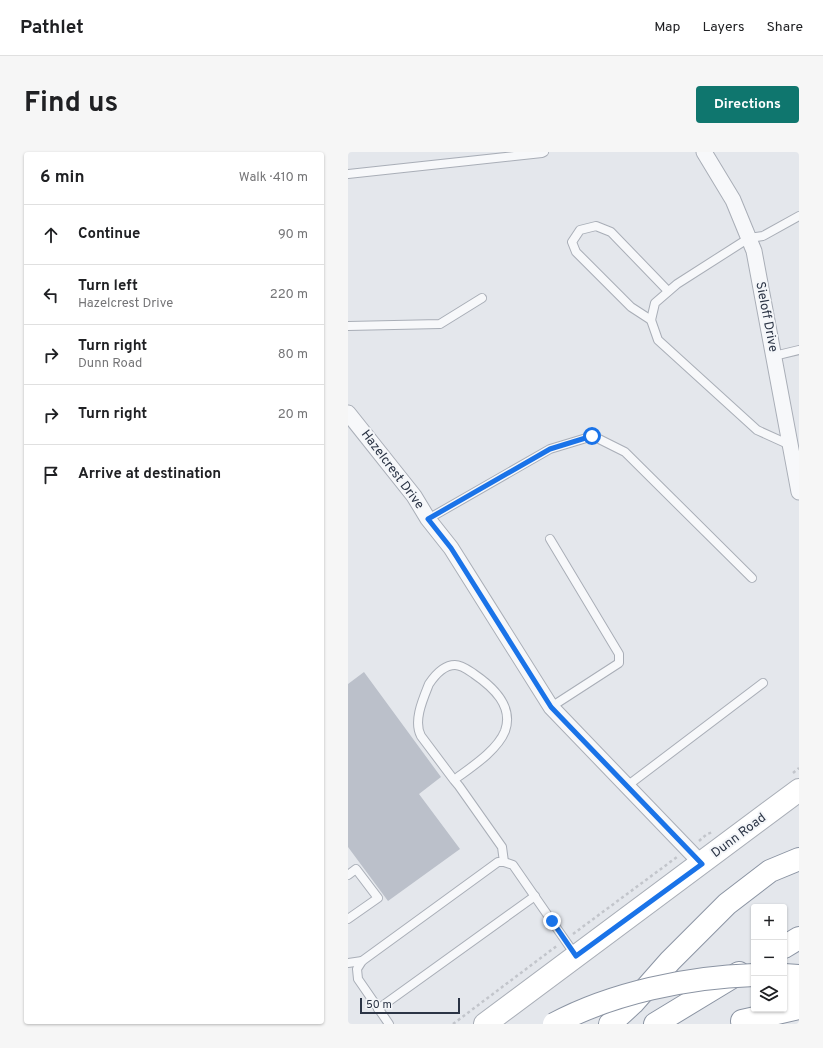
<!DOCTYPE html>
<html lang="en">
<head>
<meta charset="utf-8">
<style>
	body { margin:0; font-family:Overpass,sans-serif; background:#f6f6f6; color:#202124 }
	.controls { position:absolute; right:12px; bottom:12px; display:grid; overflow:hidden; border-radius:4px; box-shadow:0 1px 3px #0004 }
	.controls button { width:36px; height:36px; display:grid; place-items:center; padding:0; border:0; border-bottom:1px solid #e0e0e0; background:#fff; color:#202124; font:20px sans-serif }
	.scale { position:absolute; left:12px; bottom:10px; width:100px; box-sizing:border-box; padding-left:4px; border:2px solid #2b3445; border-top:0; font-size:11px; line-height:14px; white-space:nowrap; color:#2b3445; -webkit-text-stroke:3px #f4f6f9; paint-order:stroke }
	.stop { position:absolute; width:12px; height:12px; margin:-9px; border:3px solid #1a73e8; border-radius:50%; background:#fff }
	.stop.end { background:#1a73e8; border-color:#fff; box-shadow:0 1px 4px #0008 }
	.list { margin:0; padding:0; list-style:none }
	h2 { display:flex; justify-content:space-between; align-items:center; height:52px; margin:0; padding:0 16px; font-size:17px }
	h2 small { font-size:13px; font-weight:400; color:#757577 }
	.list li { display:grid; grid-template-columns:26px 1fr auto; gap:12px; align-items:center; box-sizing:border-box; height:60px; padding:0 16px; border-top:1px solid #e0e0e0 }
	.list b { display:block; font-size:15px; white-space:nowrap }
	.list p { margin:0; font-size:13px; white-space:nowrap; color:#757577 }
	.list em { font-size:13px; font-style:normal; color:#757577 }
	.icon { flex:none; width:22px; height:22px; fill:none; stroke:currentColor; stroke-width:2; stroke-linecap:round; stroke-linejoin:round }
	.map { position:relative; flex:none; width:451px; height:872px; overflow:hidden; border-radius:4px }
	header { display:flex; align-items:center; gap:24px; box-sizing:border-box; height:56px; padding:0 20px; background:#fff; border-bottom:1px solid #e0e0e0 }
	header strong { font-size:19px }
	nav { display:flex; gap:22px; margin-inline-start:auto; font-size:14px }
	.intro { display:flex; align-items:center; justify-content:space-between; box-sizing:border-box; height:96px; padding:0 24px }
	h1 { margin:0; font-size:28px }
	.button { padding:10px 18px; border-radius:4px; background:#0f766e; color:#fff; font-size:14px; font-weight:700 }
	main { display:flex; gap:24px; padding:0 24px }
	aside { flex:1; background:#fff; border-radius:4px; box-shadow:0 1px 3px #0004 }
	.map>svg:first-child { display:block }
</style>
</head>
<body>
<header>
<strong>Pathlet</strong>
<nav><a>Map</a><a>Layers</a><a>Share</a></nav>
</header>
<div class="intro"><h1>Find us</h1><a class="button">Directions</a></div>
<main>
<aside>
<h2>6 min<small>Walk · 410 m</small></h2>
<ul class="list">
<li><svg class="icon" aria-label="ahead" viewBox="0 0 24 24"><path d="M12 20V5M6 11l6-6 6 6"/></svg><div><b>Continue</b></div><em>90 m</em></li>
<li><svg class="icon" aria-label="left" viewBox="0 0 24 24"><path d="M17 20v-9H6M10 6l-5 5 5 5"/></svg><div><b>Turn left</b><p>Hazelcrest Drive</p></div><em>220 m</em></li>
<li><svg class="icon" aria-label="right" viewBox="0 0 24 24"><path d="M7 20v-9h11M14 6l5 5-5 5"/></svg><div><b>Turn right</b><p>Dunn Road</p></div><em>80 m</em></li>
<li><svg class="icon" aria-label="right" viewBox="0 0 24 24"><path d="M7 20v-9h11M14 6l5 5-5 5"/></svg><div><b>Turn right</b></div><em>20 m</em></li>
<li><svg class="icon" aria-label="arrive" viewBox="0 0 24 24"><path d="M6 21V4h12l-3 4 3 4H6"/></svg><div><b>Arrive at destination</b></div></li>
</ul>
</aside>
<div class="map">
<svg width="451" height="872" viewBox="0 0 451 872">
	<rect width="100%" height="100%" fill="#e4e7ec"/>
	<polygon fill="#bbc0ca" points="16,520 93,625 71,642 112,697 40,749 0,695 0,532"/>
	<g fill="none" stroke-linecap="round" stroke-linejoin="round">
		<defs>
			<g id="lane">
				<polyline points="0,22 194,1 196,0"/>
				<polyline points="303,168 283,155 228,100 224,90 232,78 248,74 263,80 320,139"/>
				<polyline points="0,174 92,172 134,146"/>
				<polyline points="426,204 451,198"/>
				<polyline points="442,293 409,278 310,188 303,168 307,151 329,132 401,86 415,84 451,64"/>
				<polyline points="80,367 202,297 245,284 277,300 404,426"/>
				<polyline points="202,387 271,502 271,511 203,555"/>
				<path d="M106,628C122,616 149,599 157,579C166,554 145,535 126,522C120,518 114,513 107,513C96,513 87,523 81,532C75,547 65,569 73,584L106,628L111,634L154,695L156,710"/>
				<polyline points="279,634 415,531"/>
				<polyline points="0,723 8,717 30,746 0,767"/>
				<polyline points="0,811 14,809"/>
				<polyline points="30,857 187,744"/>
				<polyline points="41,872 10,827 9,817 14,809 150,710 156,710 165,713 228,804"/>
			</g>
			<g id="street">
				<polyline points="356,0 385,48 406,99 451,340"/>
				<polyline points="0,261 66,344 80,367 103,396 203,555 354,712"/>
			</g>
			<polyline id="secondary" points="137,872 451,638"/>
			<g id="highway">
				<polyline points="436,795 451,786"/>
				<polyline points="436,823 451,824"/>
				<polyline points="436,846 451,838"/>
				<polyline points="394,869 451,856"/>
				<polyline points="262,872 285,851 322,809 379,752 422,719 451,707"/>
				<polyline points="307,872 391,821"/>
			</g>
		</defs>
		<use href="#lane" stroke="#a9aeb7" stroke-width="10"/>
		<use href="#street" stroke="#a9aeb7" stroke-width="17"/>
		<use href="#secondary" stroke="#a9aeb7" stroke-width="24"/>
		<use href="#highway" stroke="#8b94a3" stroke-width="24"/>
		<g stroke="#c2c5cb" stroke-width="2.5" stroke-dasharray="3 3" stroke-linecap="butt">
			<polyline points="445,621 451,616"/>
			<polyline points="351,689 359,682 365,680"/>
			<polyline points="225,782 329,705"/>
			<polyline points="105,872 210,793"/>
		</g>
		<use href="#lane" stroke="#f7f8fa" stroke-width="8"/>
		<use href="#street" stroke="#f7f8fa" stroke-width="15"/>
		<use href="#secondary" stroke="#fff" stroke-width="22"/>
		<use href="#highway" stroke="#fff" stroke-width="22"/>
		<defs>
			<path id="highway-bridge" d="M206,872C264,841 340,825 406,823"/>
		</defs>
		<use href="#highway-bridge" stroke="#8b94a3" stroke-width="24" stroke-linecap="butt"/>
		<use href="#highway-bridge" stroke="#fff" stroke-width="22"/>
	</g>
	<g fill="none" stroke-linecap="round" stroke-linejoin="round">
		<polyline stroke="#1a73e8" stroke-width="5" points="204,769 228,804 354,712 203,555 103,396 80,367 202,297 244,284"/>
	</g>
	<g text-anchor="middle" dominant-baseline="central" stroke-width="4" stroke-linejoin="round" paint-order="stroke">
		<g font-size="13" fill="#2b3445" stroke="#f4f6f9">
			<text transform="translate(418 165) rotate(79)">Sieloff Drive</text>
			<text transform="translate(44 318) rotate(53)">Hazelcrest Drive</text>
			<text transform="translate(391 684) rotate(-37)">Dunn Road</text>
		</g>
	</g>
</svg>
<div class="controls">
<button>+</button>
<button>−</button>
<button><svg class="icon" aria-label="layers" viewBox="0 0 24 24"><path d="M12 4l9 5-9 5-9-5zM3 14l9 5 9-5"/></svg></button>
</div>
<div class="scale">50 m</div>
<div class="stop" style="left:244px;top:284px"></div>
<div class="stop end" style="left:204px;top:769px"></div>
</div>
</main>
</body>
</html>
